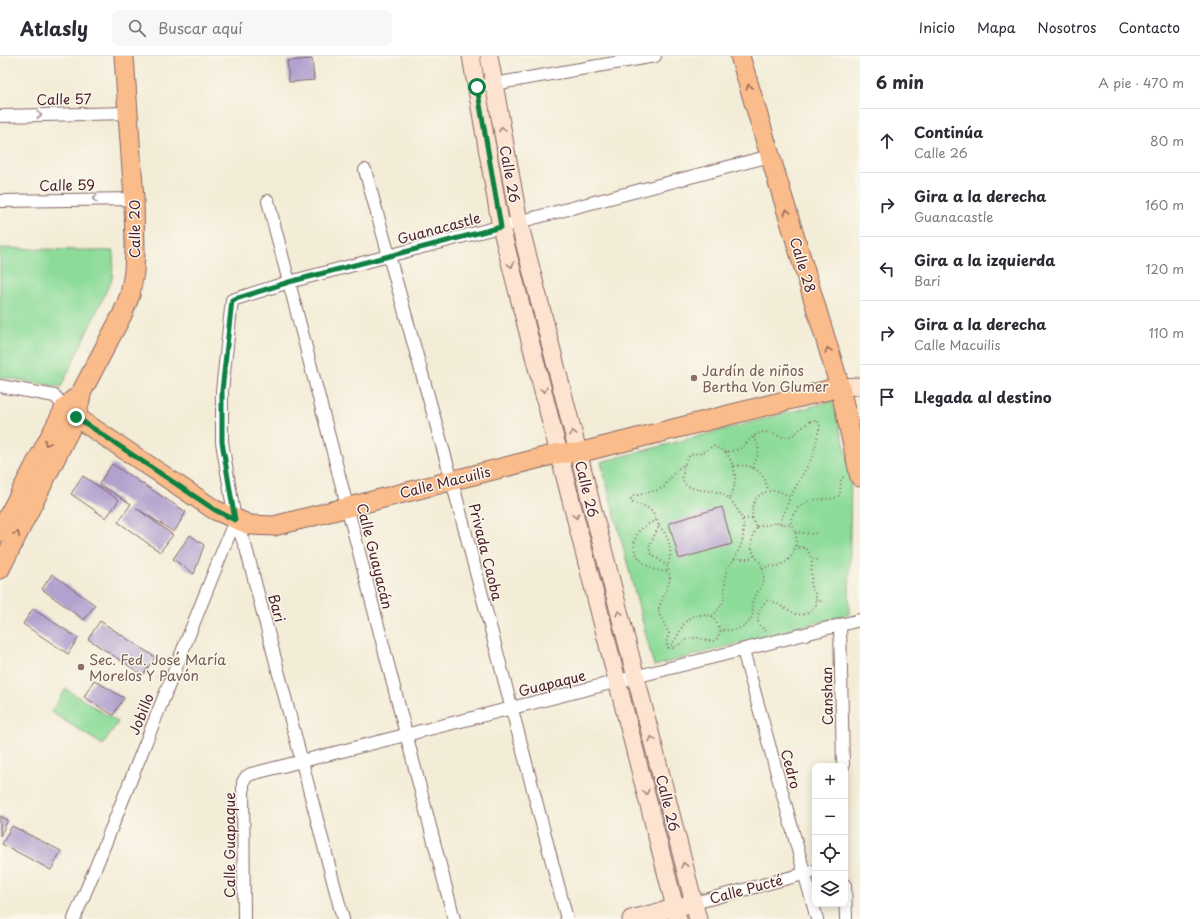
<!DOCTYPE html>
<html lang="es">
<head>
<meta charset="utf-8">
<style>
	body { margin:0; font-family:"Playpen Sans",sans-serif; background:#f7f7f7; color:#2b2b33 }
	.controls { position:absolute; right:12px; bottom:12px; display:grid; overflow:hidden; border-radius:8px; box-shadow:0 2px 10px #0003 }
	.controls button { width:36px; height:36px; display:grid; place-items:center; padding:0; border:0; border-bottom:1px solid #e1e1e2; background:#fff; color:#2b2b33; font:20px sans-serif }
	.stop { position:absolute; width:12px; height:12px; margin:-9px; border:3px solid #0b8043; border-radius:50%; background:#fff }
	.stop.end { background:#0b8043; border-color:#fff; box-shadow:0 1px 4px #0008 }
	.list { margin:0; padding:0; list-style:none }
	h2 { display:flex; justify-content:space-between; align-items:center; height:52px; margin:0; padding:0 16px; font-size:17px }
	h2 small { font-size:13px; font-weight:400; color:#7c7c81 }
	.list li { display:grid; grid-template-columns:26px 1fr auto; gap:12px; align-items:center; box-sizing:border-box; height:64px; padding:0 16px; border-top:1px solid #e1e1e2 }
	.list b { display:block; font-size:15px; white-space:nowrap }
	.list p { margin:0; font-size:13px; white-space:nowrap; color:#7c7c81 }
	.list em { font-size:13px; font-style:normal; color:#7c7c81 }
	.icon { flex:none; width:22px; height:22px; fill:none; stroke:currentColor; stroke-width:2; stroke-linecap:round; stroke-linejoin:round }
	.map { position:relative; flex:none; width:860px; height:863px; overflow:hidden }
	header { display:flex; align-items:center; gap:24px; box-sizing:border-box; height:56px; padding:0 20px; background:#fff; border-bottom:1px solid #e1e1e2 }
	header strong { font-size:19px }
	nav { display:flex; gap:22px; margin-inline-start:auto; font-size:14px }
	.search { width:280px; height:36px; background:#f7f7f7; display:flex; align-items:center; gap:10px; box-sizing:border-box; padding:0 14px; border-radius:8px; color:#7c7c81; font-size:15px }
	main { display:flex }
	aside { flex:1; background:#fff }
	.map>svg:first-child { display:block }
</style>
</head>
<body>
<header>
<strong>Atlasly</strong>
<div class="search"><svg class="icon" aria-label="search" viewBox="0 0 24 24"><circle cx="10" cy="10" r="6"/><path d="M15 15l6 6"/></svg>Buscar aquí</div>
<nav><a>Inicio</a><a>Mapa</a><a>Nosotros</a><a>Contacto</a></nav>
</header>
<main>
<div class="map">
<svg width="860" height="863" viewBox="0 0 860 863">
	<rect width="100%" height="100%" fill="#fbf7ec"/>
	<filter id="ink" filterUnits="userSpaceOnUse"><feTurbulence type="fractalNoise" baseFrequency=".025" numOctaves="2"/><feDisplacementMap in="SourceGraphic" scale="8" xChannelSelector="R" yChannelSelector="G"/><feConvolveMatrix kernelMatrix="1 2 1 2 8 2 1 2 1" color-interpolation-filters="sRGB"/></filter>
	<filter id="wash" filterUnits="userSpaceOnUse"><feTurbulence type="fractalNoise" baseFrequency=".012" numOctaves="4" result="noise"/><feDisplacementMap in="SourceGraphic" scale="16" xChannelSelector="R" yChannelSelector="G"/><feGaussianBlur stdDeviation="0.9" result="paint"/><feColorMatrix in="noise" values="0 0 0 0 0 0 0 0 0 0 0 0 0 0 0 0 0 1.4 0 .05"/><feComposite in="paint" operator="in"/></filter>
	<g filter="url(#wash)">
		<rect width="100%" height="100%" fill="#f3ecd7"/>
		<g fill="#8cdb99" stroke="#6b7d62">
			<polygon points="0,192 114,195 112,223 61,331 0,321"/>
			<polygon points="832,345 851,412 849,558 654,610 601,406"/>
			<polygon points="66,633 118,666 103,689 51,656"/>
		</g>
		<g id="blocks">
			<g fill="#b1a1ce">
				<polygon points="312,3 314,24 289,26 287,5"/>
				<polygon points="112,408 186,456 174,476 136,452 173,479 160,496 118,466 131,448 99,428"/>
				<polygon points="83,420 119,444 106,462 71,438"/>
				<polygon points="722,451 732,488 679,503 669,467"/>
				<polygon points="190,479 204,489 194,518 173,503"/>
				<polygon points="52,518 95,549 84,564 42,533"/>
				<polygon points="33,553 78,582 68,598 23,568"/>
				<polygon points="100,565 155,601 143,619 88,583"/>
				<polygon points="94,624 124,642 113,659 84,641"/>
				<polygon points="0,760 8,764 0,780"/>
				<polygon points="12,770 61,795 51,814 2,788"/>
			</g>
		</g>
	</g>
	<g filter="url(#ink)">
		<use href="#blocks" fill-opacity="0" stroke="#856767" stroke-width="1"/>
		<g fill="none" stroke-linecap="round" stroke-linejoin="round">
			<defs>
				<g id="street">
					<polyline points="488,29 655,0"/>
					<polyline points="0,60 128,57"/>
					<polyline points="365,114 452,425 567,863"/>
					<polyline points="0,145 134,143"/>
					<polyline points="268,145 454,863"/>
					<polyline points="0,330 55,340 65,352"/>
					<polyline points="840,569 843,710"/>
					<polyline points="743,594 817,863"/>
					<polyline points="845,829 846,863"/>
					<polyline points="694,847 815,815"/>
					<polyline points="74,863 95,813 235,464"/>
					<polyline points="244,863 243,726 246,721 251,718 860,564"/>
					<polyline points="343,863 246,492 235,464 222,386 222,335 232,244 289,226 770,100"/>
				</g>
				<g id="secondary">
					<polyline points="471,0 501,171 678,863"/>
					<polyline points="489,0 519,166 698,863"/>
					<polyline points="840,331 860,330"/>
					<polyline points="631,863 686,849"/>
				</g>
				<g id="primary">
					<polyline points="740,0 840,331 860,421"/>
					<polyline points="65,352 76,361 215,454 250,469 274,470 560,397 578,397 840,331"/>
					<polyline points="0,476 65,352 74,343"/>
					<polyline points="0,513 76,361 82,335 122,259 130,239 134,216 135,194 134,143 124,0"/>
				</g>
			</defs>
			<use href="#street" stroke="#856767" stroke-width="14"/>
			<use href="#secondary" stroke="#856767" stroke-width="19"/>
			<use href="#primary" stroke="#856767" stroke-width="21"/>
			<g stroke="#856767" stroke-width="2" stroke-dasharray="1 3" stroke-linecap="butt">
				<path d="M810,365H817L820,369L813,400L790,441C786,439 781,435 776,435C754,433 746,455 757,471C742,501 763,498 764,520C764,532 756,535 753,545C751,549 754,555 752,560C748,573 733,575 721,574L716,584C708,587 702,581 694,582C686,582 681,588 674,592H668L666,587L669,577L659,558V552L669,526L670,520L667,510L652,498L649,491L659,470C652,452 651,452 633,447L631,443L634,440L658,434L664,431L677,413L684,409L690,399L693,398L702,397L713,390L726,396C730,395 737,394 741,392C748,387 752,379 760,377C769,374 776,381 785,381C794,381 803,370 810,365Z"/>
				<path d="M726,396C736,412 739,426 729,443"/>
				<path d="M734,410C753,407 765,416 768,435"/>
				<path d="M753,412C757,398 763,394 753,380"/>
				<polyline points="743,463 752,462"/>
				<path d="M656,464C651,467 644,470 640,474C623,494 647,518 669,515"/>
				<polyline points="780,467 790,441"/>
				<path d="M659,470C669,480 674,496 667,510"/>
				<polyline points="757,471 776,467 790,469"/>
				<polyline points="795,476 811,478 818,477"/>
				<polyline points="795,491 806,492 812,503 817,504"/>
				<polyline points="734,503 749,503 754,500"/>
				<path d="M762,512C768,510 775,511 780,509C793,504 799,488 795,475C793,471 790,469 791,464C792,460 795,456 797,453C814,436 824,449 840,439L841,424L844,420"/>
				<polyline points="816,544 824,546"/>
				<polyline points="712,560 721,574"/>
				<path d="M766,575C764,573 760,571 759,568C755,561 761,548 768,544C786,549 799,570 816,550V539L811,531L812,503"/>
				<path d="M668,592C686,576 678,554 712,560C730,544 723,535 726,516C726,511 732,507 734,503C745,485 748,468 735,450C732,446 728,441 724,439C714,432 686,437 683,424C682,420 684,414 684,409"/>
			</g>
			<use href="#street" stroke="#fff" stroke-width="12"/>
			<use href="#secondary" stroke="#fde4d0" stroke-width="17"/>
			<use href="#primary" stroke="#f9bc8a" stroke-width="19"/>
		</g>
		<defs><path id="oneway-chevron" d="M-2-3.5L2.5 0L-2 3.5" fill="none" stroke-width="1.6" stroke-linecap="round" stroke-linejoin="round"/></defs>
		<g stroke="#996656">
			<use href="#oneway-chevron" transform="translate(749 31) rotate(-107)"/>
			<use href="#oneway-chevron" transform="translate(787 156) rotate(-107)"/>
			<use href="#oneway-chevron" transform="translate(828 294) rotate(-107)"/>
			<use href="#oneway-chevron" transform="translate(47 387) rotate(118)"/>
			<use href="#oneway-chevron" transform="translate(17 478) rotate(-63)"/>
		</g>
		<g stroke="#ae9aa0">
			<use href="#oneway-chevron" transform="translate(39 59) rotate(-1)"/>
			<use href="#oneway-chevron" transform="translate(95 143) rotate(179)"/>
		</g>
		<g stroke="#a4827e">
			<use href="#oneway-chevron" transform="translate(502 73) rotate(-100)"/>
			<use href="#oneway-chevron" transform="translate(511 209) rotate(75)"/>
			<use href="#oneway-chevron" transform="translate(544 334) rotate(75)"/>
			<use href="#oneway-chevron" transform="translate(573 377) rotate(-104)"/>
			<use href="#oneway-chevron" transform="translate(576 460) rotate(76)"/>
			<use href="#oneway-chevron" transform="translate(619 557) rotate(-104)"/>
			<use href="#oneway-chevron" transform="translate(652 683) rotate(-104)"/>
			<use href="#oneway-chevron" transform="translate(646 736) rotate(76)"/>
			<use href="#oneway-chevron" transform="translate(684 809) rotate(-104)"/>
		</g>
	</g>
	<g fill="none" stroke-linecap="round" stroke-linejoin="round" filter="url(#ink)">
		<polyline stroke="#0b8043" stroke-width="5" points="76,361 215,454 235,464 222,386 222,335 232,244 289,226 501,171 477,31"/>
	</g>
	<g fill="#8d6e63" stroke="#fbf7ec" stroke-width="1.5">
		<circle cx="694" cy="322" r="4"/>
		<circle cx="81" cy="611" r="4"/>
	</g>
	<g text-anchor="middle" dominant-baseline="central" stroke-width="3" stroke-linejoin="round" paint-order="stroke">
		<g font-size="14" fill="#4a1f2b" stroke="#fbf7ec">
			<text transform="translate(64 43) rotate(-1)">Calle 57</text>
			<text transform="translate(510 118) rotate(80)">Calle 26</text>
			<text transform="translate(67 129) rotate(-1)">Calle 59</text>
			<text transform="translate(439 172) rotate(-15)">Guanacastle</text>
			<text transform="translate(134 173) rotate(-90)">Calle 20</text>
			<text transform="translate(803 209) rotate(73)">Calle 28</text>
			<text transform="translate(445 426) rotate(-14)">Calle Macuilis</text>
			<text transform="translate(587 433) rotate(76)">Calle 26</text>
			<text transform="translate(486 496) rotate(76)">Privada Caoba</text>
			<text transform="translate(375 500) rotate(76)">Calle Guayacán</text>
			<text transform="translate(277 552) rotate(75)">Bari</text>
			<text transform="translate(552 627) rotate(-14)">Guapaque</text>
			<text transform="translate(827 640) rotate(-91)">Canshan</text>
			<text transform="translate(141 658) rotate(-68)">Jobillo</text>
			<text transform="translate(791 713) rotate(75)">Cedro</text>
			<text transform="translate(668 747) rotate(76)">Calle 26</text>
			<text transform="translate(229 789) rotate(-90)">Calle Guapaque</text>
			<text transform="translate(746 833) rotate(-15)">Calle Pucté</text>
		</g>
		<g font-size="14" fill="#785e54" stroke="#fbf7ec" text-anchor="start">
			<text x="702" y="314">Jardín de niños<tspan x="702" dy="16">Bertha Von Glumer</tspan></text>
			<text x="89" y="603">Sec. Fed. José María<tspan x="89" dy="16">Morelos Y Pavón</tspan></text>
		</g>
	</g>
</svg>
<div class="controls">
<button>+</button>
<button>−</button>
<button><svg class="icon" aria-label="locate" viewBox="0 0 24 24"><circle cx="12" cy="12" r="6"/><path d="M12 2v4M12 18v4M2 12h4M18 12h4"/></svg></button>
<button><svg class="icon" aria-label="layers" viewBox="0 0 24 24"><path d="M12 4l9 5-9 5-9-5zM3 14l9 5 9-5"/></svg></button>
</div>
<div class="stop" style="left:477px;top:31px"></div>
<div class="stop end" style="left:76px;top:361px"></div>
</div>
<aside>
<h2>6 min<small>A pie · 470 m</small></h2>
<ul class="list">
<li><svg class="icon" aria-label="ahead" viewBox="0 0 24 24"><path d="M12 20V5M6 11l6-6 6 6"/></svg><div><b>Continúa</b><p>Calle 26</p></div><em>80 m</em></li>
<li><svg class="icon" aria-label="right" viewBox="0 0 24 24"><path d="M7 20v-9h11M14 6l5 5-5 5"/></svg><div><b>Gira a la derecha</b><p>Guanacastle</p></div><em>160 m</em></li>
<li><svg class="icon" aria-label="left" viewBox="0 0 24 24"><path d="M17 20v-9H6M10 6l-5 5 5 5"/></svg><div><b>Gira a la izquierda</b><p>Bari</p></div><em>120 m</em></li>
<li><svg class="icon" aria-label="right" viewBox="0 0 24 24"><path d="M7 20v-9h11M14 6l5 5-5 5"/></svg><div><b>Gira a la derecha</b><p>Calle Macuilis</p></div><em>110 m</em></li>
<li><svg class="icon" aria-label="arrive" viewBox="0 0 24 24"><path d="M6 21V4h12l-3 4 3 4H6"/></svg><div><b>Llegada al destino</b></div></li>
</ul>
</aside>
</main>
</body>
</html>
